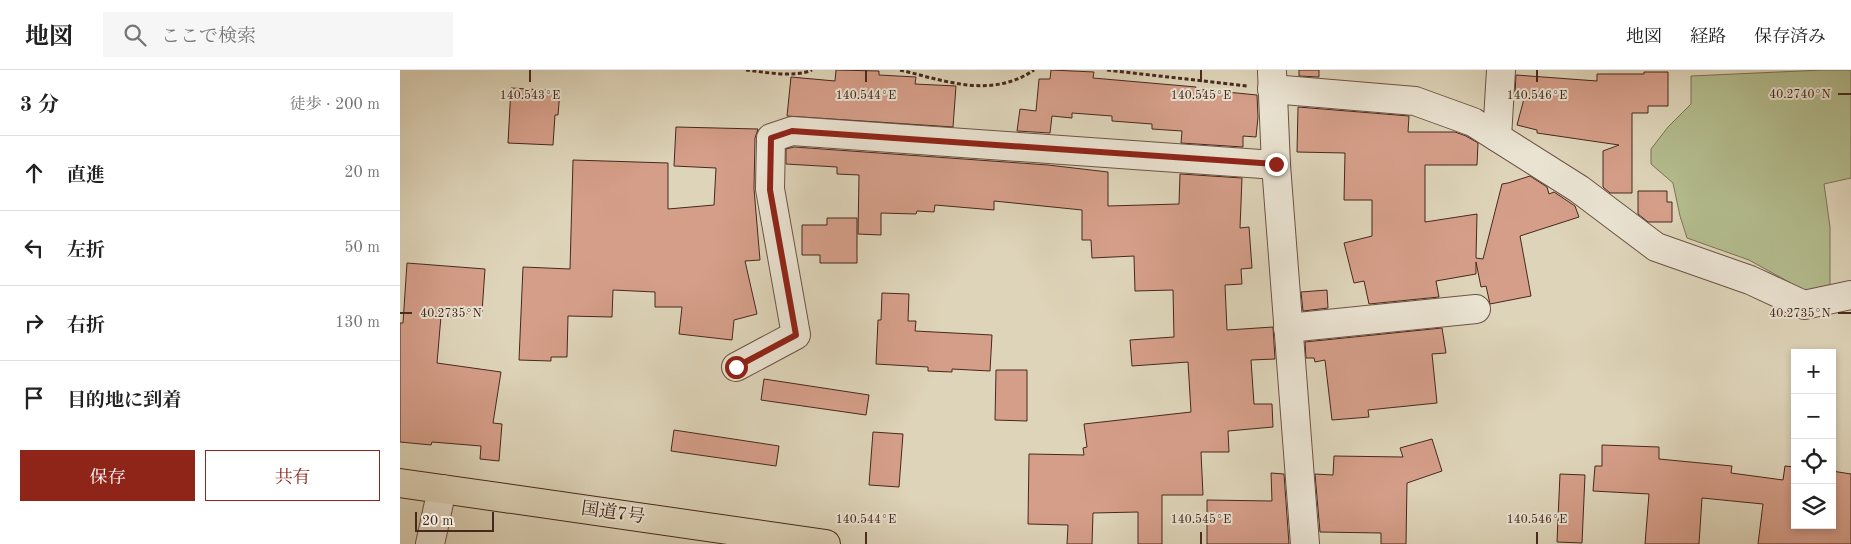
<!DOCTYPE html>
<html lang="ja">
<head>
<meta charset="utf-8">
<style>
	body { margin:0; font-family:"Old Standard TT","Noto Serif JP",serif; background:#f6f6f6; color:#222 }
	.controls { position:absolute; right:15px; bottom:15px; display:grid; overflow:hidden; border-radius:0px; box-shadow:0 2px 8px #0003 }
	.controls button { width:45px; height:45px; display:grid; place-items:center; padding:0; border:0; border-bottom:1px solid #e0e0e0; background:#fff; color:#222; font:25px sans-serif }
	.scale { position:absolute; left:15px; bottom:12px; width:79px; box-sizing:border-box; padding-left:5px; border:2px solid #47281d; border-top:0; font-size:14px; line-height:18px; white-space:nowrap; color:#47281d; -webkit-text-stroke:4px #eae3d2; paint-order:stroke }
	.stop { position:absolute; width:15px; height:15px; margin:-11px; border:4px solid #8f2418; border-radius:50%; background:#fff }
	.stop.end { background:#8f2418; border-color:#fff; box-shadow:0 1px 5px #0008 }
	.list { margin:0; padding:0; list-style:none }
	h2 { display:flex; justify-content:space-between; align-items:center; height:65px; margin:0; padding:0 20px; font-size:21px }
	h2 small { font-size:16px; font-weight:400; color:#767676 }
	.list li { display:grid; grid-template-columns:32px 1fr auto; gap:15px; align-items:center; box-sizing:border-box; height:75px; padding:0 20px; border-top:1px solid #e0e0e0 }
	.list b { display:block; font-size:19px; white-space:nowrap }
	.list em { font-size:16px; font-style:normal; color:#767676 }
	.actions { display:flex; gap:10px; padding:15px 20px }
	.actions a { flex:1; padding:11px 0; border:1px solid #8f2418; border-radius:0px; text-align:center; font-size:18px; color:#8f2418 }
	.actions .main { background:#8f2418; color:#fff }
	.icon { flex:none; width:28px; height:28px; fill:none; stroke:currentColor; stroke-width:2; stroke-linecap:round; stroke-linejoin:round }
	.map { position:relative; flex:none; width:1451px; height:474px; overflow:hidden }
	header { display:flex; align-items:center; gap:30px; box-sizing:border-box; height:70px; padding:0 25px; background:#fff; border-bottom:1px solid #e0e0e0 }
	header strong { font-size:24px }
	nav { display:flex; gap:28px; margin-inline-start:auto; font-size:18px }
	.search { width:350px; height:45px; background:#f6f6f6; display:flex; align-items:center; gap:12px; box-sizing:border-box; padding:0 18px; border-radius:0px; color:#767676; font-size:19px }
	main { display:flex }
	aside { flex:1; background:#fff }
	.map>svg:first-child { display:block }
</style>
</head>
<body>
<header>
<strong>地図</strong>
<div class="search"><svg class="icon" aria-label="search" viewBox="0 0 24 24"><circle cx="10" cy="10" r="6"/><path d="M15 15l6 6"/></svg>ここで検索</div>
<nav><a>地図</a><a>経路</a><a>保存済み</a></nav>
</header>
<main>
<aside>
<h2>3 分<small>徒歩 · 200 m</small></h2>
<ul class="list">
<li><svg class="icon" aria-label="ahead" viewBox="0 0 24 24"><path d="M12 20V5M6 11l6-6 6 6"/></svg><div><b>直進</b></div><em>20 m</em></li>
<li><svg class="icon" aria-label="left" viewBox="0 0 24 24"><path d="M17 20v-9H6M10 6l-5 5 5 5"/></svg><div><b>左折</b></div><em>50 m</em></li>
<li><svg class="icon" aria-label="right" viewBox="0 0 24 24"><path d="M7 20v-9h11M14 6l5 5-5 5"/></svg><div><b>右折</b></div><em>130 m</em></li>
<li><svg class="icon" aria-label="arrive" viewBox="0 0 24 24"><path d="M6 21V4h12l-3 4 3 4H6"/></svg><div><b>目的地に到着</b></div></li>
</ul>
<div class="actions"><a class="main">保存</a><a>共有</a></div>
</aside>
<div class="map">
<svg width="1451" height="474" viewBox="0 0 1451 474">
	<rect width="100%" height="100%" fill="#ded4b9"/>
	<filter id="stains"><feTurbulence type="fractalNoise" baseFrequency=".004" numOctaves="4"/><feColorMatrix values="0 0 0 0 .2 0 0 0 0 .09 0 0 0 0 .02 0 0 0 .5 -.17"/></filter>
	<radialGradient id="worn" r=".72"><stop offset=".6" stop-color="#630" stop-opacity="0"/><stop offset="1" stop-color="#630" stop-opacity=".3"/></radialGradient>
	<polygon fill="#b3bc8e" stroke="#7d7256" points="1423,0 1451,0 1451,108 1424,114 1430,157 1430,218 1407,222 1349,190 1287,168 1280,146 1273,113 1251,94 1251,79 1268,57 1291,34 1291,6"/>
	<g fill="#d59e89" stroke="#47281d">
		<polygon points="436,0 479,1 479,5 516,7 515,14 556,16 553,57 387,46 391,7 435,11"/>
		<polygon points="651,0 694,2 693,8 796,17 796,19 857,25 858,47 856,67 843,66 843,77 781,73 782,61 752,59 752,54 712,51 712,46 672,43 672,48 652,46 650,63 617,61 620,39 636,41 639,9 650,9"/>
		<polygon points="899,0 919,0 919,7 899,6"/>
		<polygon points="1244,2 1268,2 1268,36 1248,36 1248,43 1232,43 1232,123 1210,123 1203,117 1203,81 1219,75 1137,63 1137,60 1117,55 1125,25 1115,23 1116,5 1197,11 1197,4 1244,4"/>
		<polygon points="111,18 160,21 158,45 155,45 153,75 108,73"/>
		<polygon points="898,37 1009,46 1008,62 1055,62 1066,66 1078,73 1077,95 1025,95 1025,152 1077,144 1076,188 1083,189 1102,114 1108,113 1130,106 1147,117 1149,124 1154,122 1175,136 1179,147 1120,166 1131,226 1090,234 1086,216 1081,217 1076,192 1076,204 1036,211 1039,227 969,234 964,211 954,213 944,173 972,166 972,130 944,130 945,83 897,82"/>
		<polygon points="276,57 358,59 355,68 354,119 360,190 345,191 357,244 334,250 332,270 279,264 282,237 255,237 255,222 213,220 212,247 168,246 167,287 151,287 151,291 119,290 123,197 170,199 173,90 268,93 268,139 314,135 316,98 274,96"/>
		<polygon points="394,77 648,95 708,102 708,136 779,134 780,104 842,108 840,158 849,157 852,198 841,199 842,214 825,215 827,260 873,257 875,289 851,290 854,334 872,334 873,357 828,361 829,382 801,382 803,425 762,425 762,474 738,474 738,442 693,443 692,474 667,474 668,455 628,454 629,384 684,385 683,378 687,377 684,354 791,342 788,292 732,296 730,270 774,267 773,220 735,221 734,186 692,188 691,170 682,170 682,140 594,131 594,140 535,135 534,142 517,141 516,144 481,143 481,165 458,164 459,105 437,104 437,97 386,94 386,79"/>
		<polygon points="1238,121 1267,121 1267,132 1272,132 1272,152 1248,152 1238,144"/>
		<polygon points="427,148 457,148 457,193 420,193 420,185 402,185 402,155 427,155"/>
		<polygon points="7,193 85,199 82,242 68,240 67,244 52,243 52,247 41,246 37,293 101,302 93,353 102,354 99,391 80,389 81,376 32,372 31,375 0,372 0,253 3,253"/>
		<polygon points="927,220 928,238 903,241 901,222"/>
		<polygon points="482,223 509,224 508,251 516,251 515,261 592,265 590,301 552,299 552,302 528,301 528,297 476,294 478,250 481,250"/>
		<polygon points="1042,258 1046,283 1032,284 1037,333 968,340 969,347 932,350 925,290 915,292 914,288 906,288 905,272"/>
		<polygon points="596,300 627,300 627,351 595,350"/>
		<polygon points="364,309 469,325 466,345 361,330"/>
		<polygon points="274,360 379,376 376,396 271,381"/>
		<polygon points="473,362 503,364 499,417 469,415"/>
		<polygon points="1032,369 1042,401 1007,413 1006,474 981,474 981,463 920,462 915,404 933,405 934,386 1003,387 1000,378"/>
		<polygon points="1202,375 1259,377 1259,389 1332,396 1331,403 1383,410 1385,396 1395,397 1395,455 1432,455 1432,401 1451,404 1451,474 1358,474 1363,434 1302,428 1299,474 1245,474 1249,424 1193,421 1195,396 1202,396"/>
		<polygon points="871,403 884,404 889,474 807,474 807,430 872,431"/>
		<polygon points="1160,404 1185,405 1182,473 1157,472"/>
	</g>
	<g fill="none" stroke-linecap="round" stroke-linejoin="round">
		<defs>
			<g id="street">
				<polyline points="872,2 876,95 905,474"/>
				<polyline points="872,19 1015,31 1073,52 1179,119 1256,177 1350,210 1404,235 1451,225"/>
				<polyline points="1097,67 1101,0"/>
				<polyline points="888,258 1076,239"/>
				<polyline points="336,297 396,265 370,119 371,68 392,61 876,95"/>
				<polyline points="30,474 42,419"/>
			</g>
			<polyline id="highway" points="0,413 426,474"/>
		</defs>
		<use href="#street" stroke="#6d5344" stroke-width="30"/>
		<use href="#highway" stroke="#47281d" stroke-width="30"/>
		<g stroke="#47281d" stroke-width="3" stroke-dasharray="4 2.5" stroke-linecap="butt">
			<path d="M346,0C364,2 395,8 412,0"/>
			<path d="M500,0C546,11 591,29 634,0"/>
			<polyline points="707,0 847,16"/>
		</g>
		<use href="#street" stroke="#eae3d2" stroke-width="28"/>
		<use href="#highway" stroke="#ded4b9" stroke-width="28"/>
	</g>
	<g fill="none" stroke-linecap="round" stroke-linejoin="round">
		<polyline stroke="#8f2418" stroke-width="6" points="336,297 396,265 370,120 371,68 392,61 876,94"/>
	</g>
	<path fill="none" stroke="#47281d" stroke-width="2" d="M130,0V12M466,0V12M801,0V12M1137,0V12M1438,24H1451M0,243H12M1438,243H1451M466,462V474M801,462V474M1137,462V474"/>
	<g text-anchor="middle" dominant-baseline="central" stroke-width="4" stroke-linejoin="round" paint-order="stroke">
		<g font-size="18" fill="#47281d" stroke="#eae3d2">
			<text transform="translate(213 443) rotate(8)">国道7号</text>
		</g>
	</g>
	<g font-size="12" text-anchor="middle" fill="#47281d" stroke="#eae3d2" stroke-width="4" stroke-linejoin="round" paint-order="stroke">
		<text x="1400" y="28">40.2740°N</text>
		<text x="130" y="29">140.543°E</text>
		<text x="466" y="29">140.544°E</text>
		<text x="801" y="29">140.545°E</text>
		<text x="1137" y="29">140.546°E</text>
		<text x="51" y="247">40.2735°N</text>
		<text x="1400" y="247">40.2735°N</text>
		<text x="466" y="453">140.544°E</text>
		<text x="801" y="453">140.545°E</text>
		<text x="1137" y="453">140.546°E</text>
	</g>
	<rect width="100%" height="100%" filter="url(#stains)"/>
	<rect width="100%" height="100%" fill="url(#worn)"/>
</svg>
<div class="controls">
<button>+</button>
<button>−</button>
<button><svg class="icon" aria-label="locate" viewBox="0 0 24 24"><circle cx="12" cy="12" r="6"/><path d="M12 2v4M12 18v4M2 12h4M18 12h4"/></svg></button>
<button><svg class="icon" aria-label="layers" viewBox="0 0 24 24"><path d="M12 4l9 5-9 5-9-5zM3 14l9 5 9-5"/></svg></button>
</div>
<div class="scale">20 m</div>
<div class="stop" style="left:336px;top:297px"></div>
<div class="stop end" style="left:876px;top:94px"></div>
</div>
</main>
</body>
</html>
